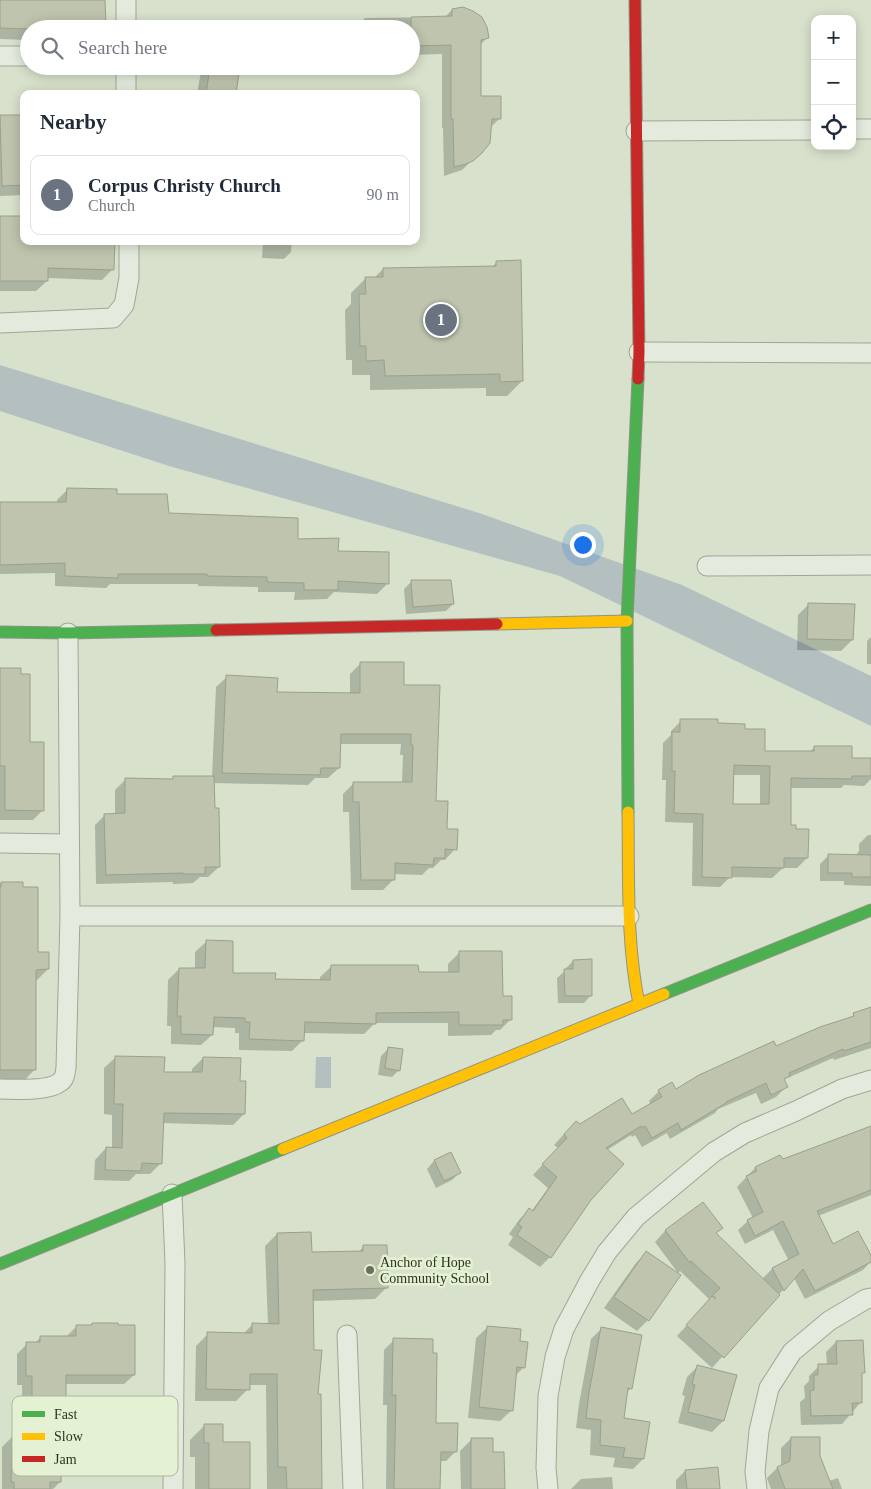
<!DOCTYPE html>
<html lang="en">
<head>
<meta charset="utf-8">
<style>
	body { margin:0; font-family:"Times New Roman",serif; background:#f2f2f3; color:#1f2937 }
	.controls { position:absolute; right:15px; top:15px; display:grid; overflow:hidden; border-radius:10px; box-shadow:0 2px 12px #0003 }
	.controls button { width:45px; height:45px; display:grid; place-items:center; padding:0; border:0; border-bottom:1px solid #e0e1e3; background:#fff; color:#1f2937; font:25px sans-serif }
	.you { position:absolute; left:582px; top:544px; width:18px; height:18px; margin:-12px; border:4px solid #fff; border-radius:50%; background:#1a73e8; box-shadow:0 0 0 8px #1a73e833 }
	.badge { display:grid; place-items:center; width:32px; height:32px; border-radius:50%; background:#6a705b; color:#fff; font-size:16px; font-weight:700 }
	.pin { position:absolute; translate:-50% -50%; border:2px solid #fff; box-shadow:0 1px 5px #0006 }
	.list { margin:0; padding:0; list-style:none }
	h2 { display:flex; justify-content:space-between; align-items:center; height:65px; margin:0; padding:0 20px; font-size:21px }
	h2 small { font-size:16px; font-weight:400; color:#747a83 }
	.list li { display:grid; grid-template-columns:32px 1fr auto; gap:15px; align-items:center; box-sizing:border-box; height:80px; margin:0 10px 10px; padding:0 10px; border:1px solid #e0e1e3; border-radius:10px }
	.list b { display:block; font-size:19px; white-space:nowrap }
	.list p { margin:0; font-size:16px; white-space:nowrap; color:#747a83 }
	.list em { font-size:16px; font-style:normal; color:#747a83 }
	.icon { flex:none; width:28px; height:28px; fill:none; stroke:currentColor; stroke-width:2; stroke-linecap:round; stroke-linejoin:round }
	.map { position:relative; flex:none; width:871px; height:1489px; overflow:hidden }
	.search { position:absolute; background:#fff; box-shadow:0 2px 12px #0003; left:20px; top:20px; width:400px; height:55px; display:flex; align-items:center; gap:12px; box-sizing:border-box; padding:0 18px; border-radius:28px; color:#747a83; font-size:19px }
	.panel { position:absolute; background:#fff; box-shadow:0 2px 12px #0003; left:20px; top:90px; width:400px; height:155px; border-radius:10px }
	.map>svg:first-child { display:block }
</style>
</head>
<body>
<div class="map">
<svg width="871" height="1489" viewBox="0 0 871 1489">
	<rect width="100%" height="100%" fill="#d8e1cb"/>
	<g fill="#b4c0c0">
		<polygon points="0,365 479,513 682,585 871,676 871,726 560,576 169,466 0,411"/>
		<polygon points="316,1057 331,1057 331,1088 315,1088"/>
	</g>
	<g fill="#0003" fill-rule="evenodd">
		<polygon points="0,0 104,0 104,25 100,29 29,29 29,40 0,39"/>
		<polygon points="452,10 487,38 479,46 479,97 500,118 490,128 481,152 462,170 444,176 443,128 442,128 442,54 411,55 411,29 355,28 365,18 445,17"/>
		<polygon points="202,66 239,66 234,94 197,94"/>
		<polygon points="0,116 23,116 24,195 0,196"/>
		<polygon points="0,217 24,241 113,269 102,280 47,278 47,281 36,291 0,291"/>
		<polygon points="263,241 292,241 291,252 284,259 262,258"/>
		<polygon points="497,262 522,381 507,396 486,396 486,388 370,390 370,375 352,375 352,360 346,360 345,310 351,304 351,293 366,278 374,278 383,269 492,267"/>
		<polygon points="67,490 115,495 168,515 297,540 337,552 388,554 387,584 377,594 334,592 327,599 294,600 295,592 258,592 258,587 198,586 198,584 110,584 106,588 55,586 55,573 0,574 0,504 57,504 57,500"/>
		<polygon points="412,581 453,604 446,611 406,614 404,589"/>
		<polygon points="809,604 852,640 841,651 797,650 798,615"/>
		<polygon points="871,637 871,664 867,664 867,641"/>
		<polygon points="361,663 402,686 435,802 446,830 455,849 445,860 441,860 433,868 429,868 422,875 394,874 394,879 383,890 351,890 349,812 343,812 343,794 354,783 402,783 403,755 400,755 401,744 339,744 339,768 328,778 315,778 308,785 213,783 219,867 208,877 200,877 193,883 173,884 173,882 96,884 95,825 105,815 115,815 115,790 125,780 171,780 174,777 212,777 216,687 227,677 276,693 350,694 350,674"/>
		<polygon points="0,669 28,743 43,810 33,820 0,820"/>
		<path d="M681,721L717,725L744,730L764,752H809L815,747L851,760H871V779L864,786L844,785L841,788H790L789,826L795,830L807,858L797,868H783L772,878L730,877L720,887L692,886L693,823L665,822L666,780H662L663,743L671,735V731ZM733,775H760V806H732Z"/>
		<polygon points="868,835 871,835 871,886 844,885 844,881 820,881 820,864 829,855 855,856 859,851 859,844"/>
		<polygon points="0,883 21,883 37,954 48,969 37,980 35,980 34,1070 24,1081 0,1080"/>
		<polygon points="206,942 231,974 274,980 320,981 320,977 331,967 417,973 448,973 448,964 459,953 501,997 511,1019 500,1030 496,1030 491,1035 448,1036 448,1023 375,1023 364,1034 303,1033 303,1040 292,1051 239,1050 239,1033 235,1033 235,1028 212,1027 212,1035 201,1045 171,1044 171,1026 167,1026 168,980 179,969 195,969 195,952"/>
		<polygon points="573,961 591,995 584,1003 558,1003 557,978 566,970 566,968"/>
		<polygon points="871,1009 871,1048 834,1060 833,1058 783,1080 786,1087 776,1097 761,1104 756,1093 718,1109 715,1113 670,1139 667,1133 642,1147 635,1135 632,1137 631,1135 607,1150 590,1200 550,1257 540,1267 508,1245 513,1237 509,1234 519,1220 529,1210 531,1212 548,1188 533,1175 558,1148 554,1145 566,1132 580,1126 632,1115 651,1105 649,1101 659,1091 672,1084 676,1090 850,1019 854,1014"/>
		<polygon points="388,1049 399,1070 392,1077 378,1075 381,1056"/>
		<polygon points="116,1057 163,1073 192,1073 192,1069 203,1058 239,1082 244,1114 233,1125 162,1123 161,1163 150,1174 136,1174 129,1181 94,1180 95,1160 106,1148 112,1149 112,1115 104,1114 104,1068"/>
		<polygon points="871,1128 871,1195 818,1216 833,1246 871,1258 871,1261 863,1270 805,1299 794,1278 712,1368 677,1336 710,1300 680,1271 678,1273 655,1242 665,1231 703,1204 721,1228 715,1234 762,1279 772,1269 789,1261 773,1230 745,1244 738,1230 748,1221 753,1218 737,1187 755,1168 780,1156 782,1160"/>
		<polygon points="450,1154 459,1173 452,1180 436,1188 427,1169 434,1161"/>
		<polygon points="277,1234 311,1254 358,1253 363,1247 387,1287 375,1299 312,1301 313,1351 321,1489 267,1489 266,1385 248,1385 248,1389 236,1401 195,1401 196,1346 208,1334 243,1334 253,1324 268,1325 265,1246"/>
		<polygon points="647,1252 680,1275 648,1320 637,1331 604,1308 636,1263"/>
		<polygon points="92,1324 134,1375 124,1384 65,1384 65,1420 61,1424 60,1482 53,1489 2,1489 2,1447 12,1437 23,1437 22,1385 17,1385 17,1354 27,1344 34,1344 41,1337 67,1336 77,1326 90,1327"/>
		<polygon points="488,1327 518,1342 524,1367 515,1376 512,1410 500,1421 468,1418 476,1338"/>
		<polygon points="602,1328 631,1388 626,1393 623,1419 643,1459 633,1469 613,1467 615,1458 590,1455 591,1430 576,1428 579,1404 591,1339"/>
		<polygon points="394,1340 432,1354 435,1424 456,1451 446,1461 439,1461 439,1489 386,1489 387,1405 383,1405 384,1350"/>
		<polygon points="836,1342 863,1372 860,1375 861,1402 842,1424 801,1425 800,1402 805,1398 804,1386 809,1381 809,1376 819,1366 827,1365 826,1352"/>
		<polygon points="698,1366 723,1421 712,1432 678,1423 685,1396 682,1395 687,1377"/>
		<polygon points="205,1425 222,1443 248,1489 195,1489 195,1457 190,1457 190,1440"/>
		<polygon points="791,1438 819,1456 829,1481 838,1478 842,1489 771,1489 767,1478 777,1468 781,1467 781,1448"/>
		<polygon points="471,1440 503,1489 461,1489 460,1451"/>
		<polygon points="685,1471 719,1489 676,1489 676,1480"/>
		<polygon points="612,1477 613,1489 571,1489 581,1479"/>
	</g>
	<g fill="#bec4ad" stroke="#9ba08b" fill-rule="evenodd">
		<polygon points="0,0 105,0 106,25 45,26 45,29 29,29 0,28"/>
		<polygon points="463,7 473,11 482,17 487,27 489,38 481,40 481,96 501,96 501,119 492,119 490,143 482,153 473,161 466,164 454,167 453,119 451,119 451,45 411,46 411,17 452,16 452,9"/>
		<polygon points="210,66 240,66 236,94 206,94"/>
		<polygon points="0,115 24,115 24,185 2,186"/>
		<polygon points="0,216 24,216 24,241 115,241 114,270 48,268 48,281 0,281"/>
		<polygon points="521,260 523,381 500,382 500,374 385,376 384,360 366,361 366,346 360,346 359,294 366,294 365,277 383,277 383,268 496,266 496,261"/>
		<polygon points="67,488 117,489 117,494 167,494 169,513 298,518 298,539 339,538 338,551 389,552 389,584 338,581 338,590 304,590 304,583 267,582 267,577 207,576 207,574 118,574 118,578 65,576 65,563 0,565 0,502 66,502"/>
		<polygon points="411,580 451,580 454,604 413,607"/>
		<polygon points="808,603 855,604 853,640 807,639"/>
		<polygon points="360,662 404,662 404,685 440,685 436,801 448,801 447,829 458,829 457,850 445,849 445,858 434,858 433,865 395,863 395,880 361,880 359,802 353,802 353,782 412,782 413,745 411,745 411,734 341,734 340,768 321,768 320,775 222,773 226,675 278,678 277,692 360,693"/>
		<polygon points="0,668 21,668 21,674 30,674 30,742 44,742 44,811 5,810 5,766 0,766"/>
		<path d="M680,719H718V723L745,724V729H765V751H814V746H852V758H871V776H852V779L791,778V825H796V829H809L808,858H784V868L732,867V878L702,877L703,814L674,813L675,771H672V732H680ZM734,765L770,766L769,804H733Z"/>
		<polygon points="173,776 214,776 215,808 219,808 220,867 205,867 205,874 183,874 183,873 106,875 104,814 125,813 125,778 173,779"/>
		<polygon points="828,854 871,855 871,877 852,877 852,873 828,873"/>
		<polygon points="1,882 23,882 23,887 38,887 38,952 49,952 49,969 36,970 36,1070 0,1070 0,887 1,887"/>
		<polygon points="206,940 233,941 233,973 276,973 275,979 330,980 331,965 418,965 419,972 459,972 459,951 502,951 503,996 512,996 512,1020 503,1020 503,1025 459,1025 459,1012 376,1013 376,1024 305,1022 304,1041 249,1039 250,1022 245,1022 245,1018 214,1017 213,1035 181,1034 181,1016 177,1016 179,968 205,968"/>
		<polygon points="592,959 592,996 565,996 564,969 573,969 573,960"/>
		<polygon points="871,1007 871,1042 844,1051 843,1049 789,1073 790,1076 784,1079 788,1087 771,1095 766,1083 726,1102 726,1103 681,1130 678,1123 652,1138 645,1126 642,1128 641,1126 606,1148 624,1164 591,1200 551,1258 517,1235 522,1227 518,1224 529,1208 533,1211 557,1177 542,1164 567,1138 564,1134 576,1121 580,1124 622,1098 632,1114 662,1097 658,1090 672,1082 676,1089 699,1075 774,1041 776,1046 820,1027 854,1016 853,1013"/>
		<polygon points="388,1047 403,1049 400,1071 385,1068"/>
		<polygon points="115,1056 165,1057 164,1072 202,1072 203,1057 241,1058 240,1081 246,1081 245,1114 164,1113 162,1164 142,1163 141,1171 105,1170 106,1147 122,1148 123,1104 114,1104"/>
		<polygon points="871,1126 871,1190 817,1211 833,1244 858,1231 871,1255 871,1262 815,1291 803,1269 784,1291 772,1268 799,1254 783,1221 755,1236 747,1220 763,1212 746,1176 757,1171 755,1167 780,1155 783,1159"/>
		<polygon points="451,1152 461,1173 444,1181 434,1160"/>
		<polygon points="703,1202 723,1228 716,1233 780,1295 724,1358 686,1325 712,1296 716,1299 713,1295 720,1288 691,1261 690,1263 665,1230"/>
		<polygon points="311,1232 312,1252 363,1251 363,1245 387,1245 388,1288 313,1290 314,1350 322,1350 318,1394 321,1394 322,1489 287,1489 286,1467 278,1467 277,1374 250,1374 250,1390 206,1389 207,1332 252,1333 252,1323 279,1324 277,1233"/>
		<polygon points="646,1251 681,1275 649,1321 614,1297"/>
		<polygon points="92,1323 118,1323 118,1325 135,1325 135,1375 66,1375 66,1420 63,1420 61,1482 50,1482 50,1489 14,1489 14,1482 11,1482 12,1436 32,1436 32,1376 26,1376 26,1342 40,1342 40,1336 76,1336 76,1325 92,1325"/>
		<polygon points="487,1326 521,1329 520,1341 528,1342 525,1368 517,1367 513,1411 479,1407"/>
		<polygon points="601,1327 642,1335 632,1389 628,1388 624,1418 650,1422 644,1459 623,1457 625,1448 600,1445 601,1420 586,1418 589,1393"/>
		<polygon points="393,1338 433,1339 433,1353 437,1353 436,1423 458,1423 457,1452 441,1452 440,1489 394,1489 396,1395 392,1395"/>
		<polygon points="863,1340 865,1373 862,1373 862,1403 852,1403 853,1415 811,1416 810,1391 814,1390 814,1375 818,1375 818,1364 837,1364 836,1341"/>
		<polygon points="697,1365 737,1375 724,1421 688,1412 695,1385 692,1384"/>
		<polygon points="204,1424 223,1424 223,1442 250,1442 250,1489 209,1489 209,1443 204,1443"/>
		<polygon points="791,1437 820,1437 820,1456 833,1489 785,1489 777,1467 790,1461"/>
		<polygon points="471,1438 493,1438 493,1452 504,1452 505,1489 471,1489"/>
		<polygon points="718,1467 720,1489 687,1489 685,1470"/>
	</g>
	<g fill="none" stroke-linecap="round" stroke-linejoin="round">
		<defs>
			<g id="street">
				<polyline points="126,29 126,0"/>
				<polyline points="0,56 29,56"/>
				<polyline points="126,66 126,94"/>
				<polyline points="852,129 871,129"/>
				<polyline points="636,131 815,130"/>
				<polyline points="0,323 113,318 124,305 129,278 129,241"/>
				<polyline points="639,352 871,353"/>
				<polyline points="707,566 871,565"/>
				<polyline points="0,843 68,844"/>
				<polyline points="70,916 629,916"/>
				<path d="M0,1089C15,1089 48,1092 60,1082C65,1079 65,1073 66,1068L70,916L68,633"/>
				<polyline points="172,1194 175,1263 173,1489"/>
				<polyline points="347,1335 353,1489"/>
				<polyline points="548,1489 546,1468 548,1396 555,1357 564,1329 590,1280 607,1252 636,1217 714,1152 745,1133 796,1111 842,1089 871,1080"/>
				<polyline points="757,1489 755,1472 759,1431 769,1388 792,1352 829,1321 866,1299 871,1298"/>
			</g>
			<g id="fast">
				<polyline points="0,632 68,633 216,630"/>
				<polyline points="628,812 627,621 638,379"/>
				<polyline points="664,994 871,910"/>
				<polyline points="0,1264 283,1149"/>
			</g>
			<g id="slow">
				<polyline points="497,624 627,621"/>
				<path d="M628,812C629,876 626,941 639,1004"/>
				<polyline points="283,1149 664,994"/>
			</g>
			<g id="jam">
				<polyline points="635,0 639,352 638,379"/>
				<polyline points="216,630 497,624"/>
			</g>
		</defs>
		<use href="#street" stroke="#a0a695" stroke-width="21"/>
		<use href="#fast" stroke="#8f9585" stroke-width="13"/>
		<use href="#slow" stroke="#8f9585" stroke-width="13"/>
		<use href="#jam" stroke="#8f9585" stroke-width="13"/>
		<use href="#street" stroke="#e4eadd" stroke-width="19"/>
		<use href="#fast" stroke="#4caf50" stroke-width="11"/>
		<use href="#slow" stroke="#ffc107" stroke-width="11"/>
		<use href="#jam" stroke="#c62828" stroke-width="11"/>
	</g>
	<circle fill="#6a705b" stroke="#e4f1d2" stroke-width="2" cx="370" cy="1270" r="5"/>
	<g text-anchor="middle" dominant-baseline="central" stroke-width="5" stroke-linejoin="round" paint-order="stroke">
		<g font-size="14" fill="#2f331e" stroke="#e4f1d2" text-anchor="start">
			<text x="380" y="1262">Anchor of Hope<tspan x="380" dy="16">Community School</tspan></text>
		</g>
	</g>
	<rect x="12" y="1396" width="166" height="80" rx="8" fill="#e4f1d2" stroke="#aeb89c" stroke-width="1"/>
	<rect x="22" y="1411" width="23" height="6" fill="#4caf50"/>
	<rect x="22" y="1433" width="23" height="7" fill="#ffc107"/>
	<rect x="22" y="1456" width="23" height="6" fill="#c62828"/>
	<g font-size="14" fill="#2f331e">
		<text x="54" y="1419">Fast</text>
		<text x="54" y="1441">Slow</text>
		<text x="54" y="1464">Jam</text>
	</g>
</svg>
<div class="controls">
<button>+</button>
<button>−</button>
<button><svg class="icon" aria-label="locate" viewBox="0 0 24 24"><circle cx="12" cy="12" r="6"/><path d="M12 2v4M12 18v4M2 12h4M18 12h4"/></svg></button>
</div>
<div class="you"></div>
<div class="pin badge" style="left:441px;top:320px;background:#6b7280">1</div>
<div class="search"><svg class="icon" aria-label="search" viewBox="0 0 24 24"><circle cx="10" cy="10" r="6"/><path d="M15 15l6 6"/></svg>Search here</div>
<section class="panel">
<h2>Nearby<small></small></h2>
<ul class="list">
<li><span class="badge" style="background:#6b7280">1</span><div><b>Corpus Christy Church</b><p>Church</p></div><em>90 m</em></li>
</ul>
</section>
</div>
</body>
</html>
